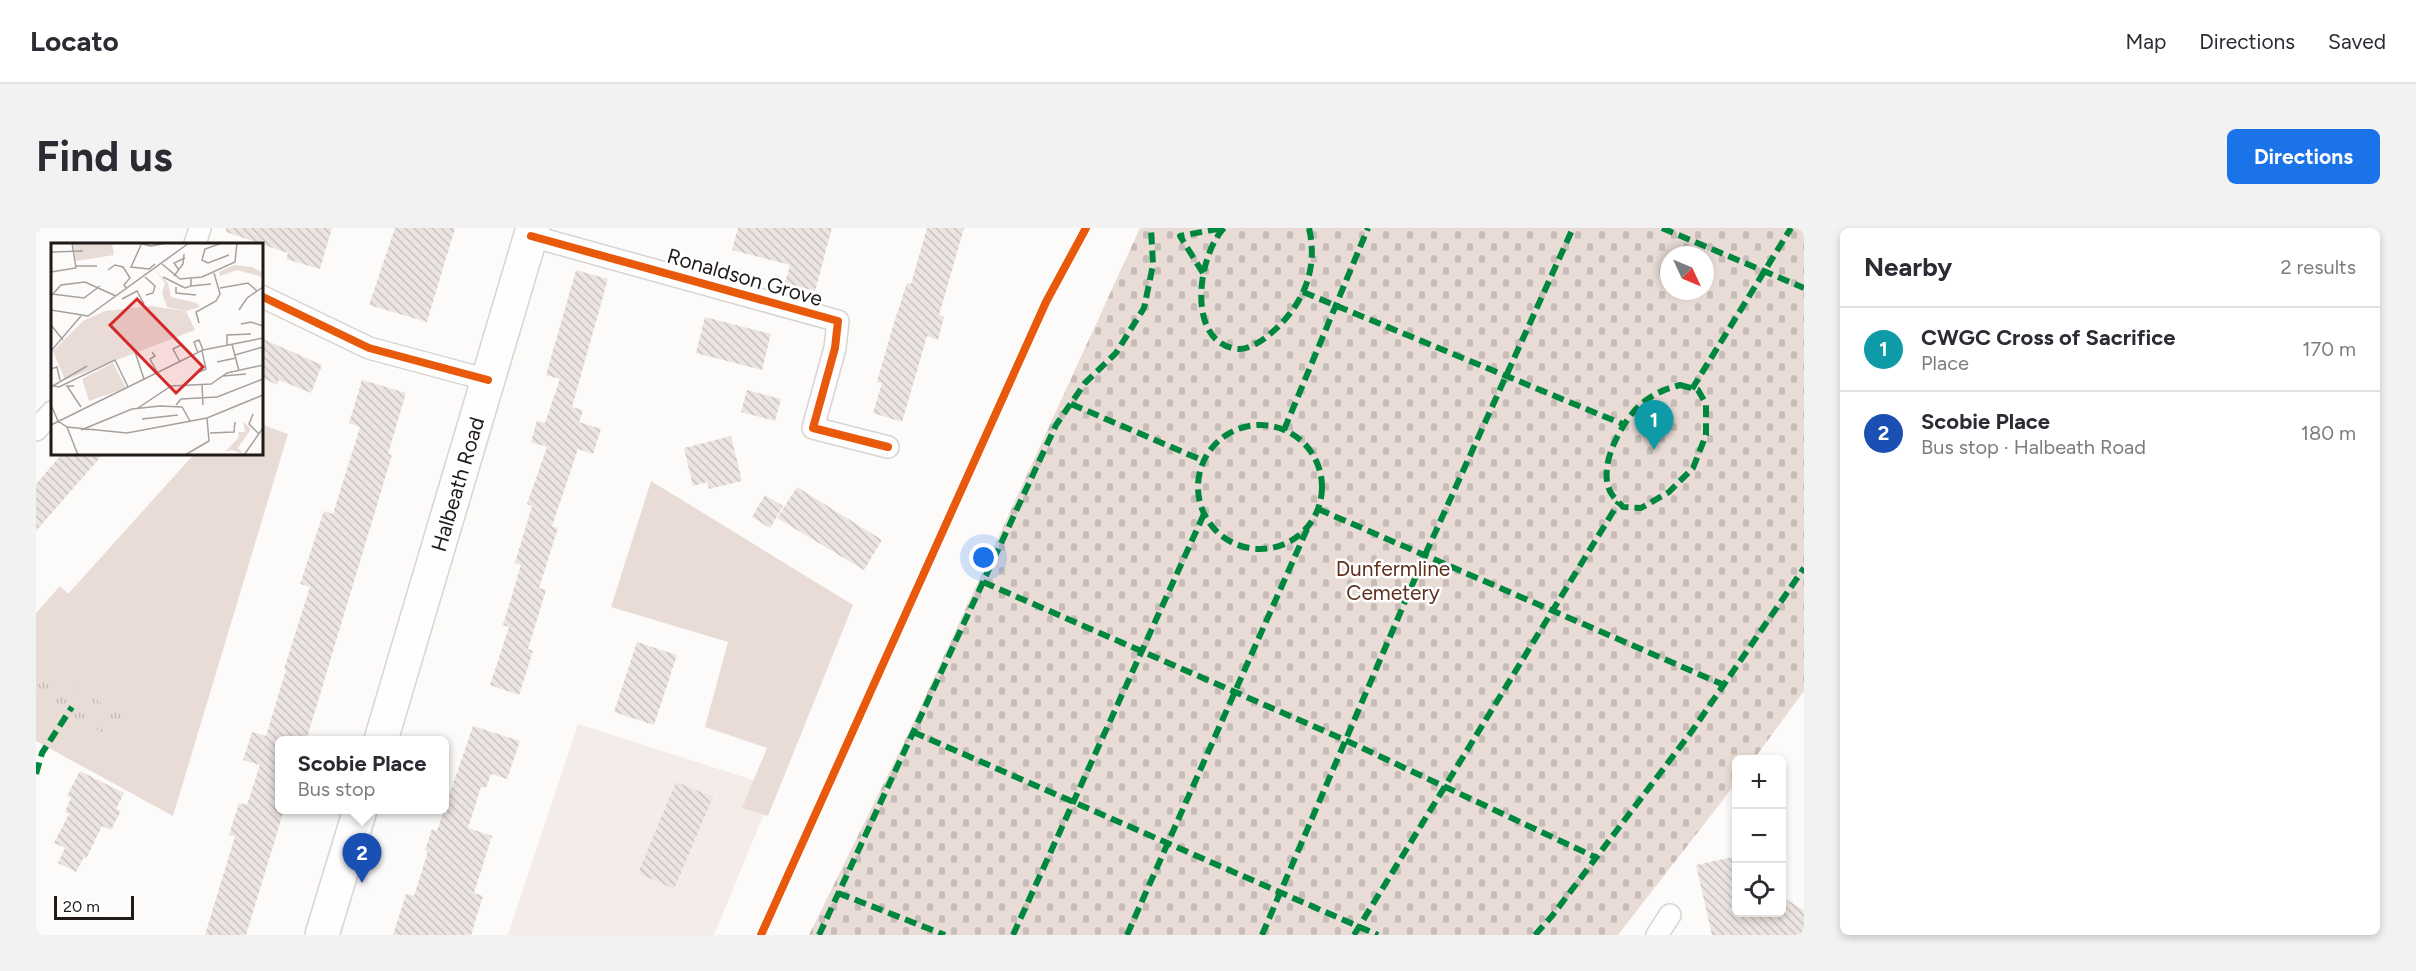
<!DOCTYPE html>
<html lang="en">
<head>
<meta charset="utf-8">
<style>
	body { margin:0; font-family:Figtree,sans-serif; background:#f2f2f3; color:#2b2b33 }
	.controls { position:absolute; right:18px; bottom:18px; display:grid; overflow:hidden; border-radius:9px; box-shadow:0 3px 9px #0003 }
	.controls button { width:54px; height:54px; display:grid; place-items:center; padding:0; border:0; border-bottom:2px solid #e1e1e2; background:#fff; color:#2b2b33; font:30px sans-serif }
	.compass { position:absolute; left:1624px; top:18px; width:54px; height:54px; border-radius:50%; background:#fff; box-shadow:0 3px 9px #0003; rotate:134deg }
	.scale { position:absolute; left:18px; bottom:15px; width:80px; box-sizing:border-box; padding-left:6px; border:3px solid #1f1917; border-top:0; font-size:16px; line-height:21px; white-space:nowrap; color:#1f1917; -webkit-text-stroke:4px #fff; paint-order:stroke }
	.you { position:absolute; left:948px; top:330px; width:21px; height:21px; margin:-15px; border:4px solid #fff; border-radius:50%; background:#1a73e8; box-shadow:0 0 0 9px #1a73e833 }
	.badge { display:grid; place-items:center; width:39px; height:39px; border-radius:50%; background:#1a73e8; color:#fff; font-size:20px; font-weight:700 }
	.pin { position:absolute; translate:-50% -50px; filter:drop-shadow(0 2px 3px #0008) }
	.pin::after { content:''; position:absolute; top:32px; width:21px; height:18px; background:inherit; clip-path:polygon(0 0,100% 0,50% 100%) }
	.popup { position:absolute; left:239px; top:508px; width:174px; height:78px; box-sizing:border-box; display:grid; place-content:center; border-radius:9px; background:#fff; filter:drop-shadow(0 2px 4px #0005); font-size:20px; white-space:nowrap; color:#7c7c81 }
	.popup b { font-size:22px; color:#2b2b33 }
	.popup::after { content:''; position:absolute; left:50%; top:100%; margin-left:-12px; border:12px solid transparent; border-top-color:#fff }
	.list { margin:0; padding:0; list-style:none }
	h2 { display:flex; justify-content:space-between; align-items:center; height:78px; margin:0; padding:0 24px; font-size:26px }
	h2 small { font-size:20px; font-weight:400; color:#7c7c81 }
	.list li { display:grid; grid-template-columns:39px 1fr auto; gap:18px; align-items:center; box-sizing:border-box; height:84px; padding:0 24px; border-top:2px solid #e1e1e2 }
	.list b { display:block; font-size:22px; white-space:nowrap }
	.list p { margin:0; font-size:20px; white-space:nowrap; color:#7c7c81 }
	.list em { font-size:20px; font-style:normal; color:#7c7c81 }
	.icon { flex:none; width:33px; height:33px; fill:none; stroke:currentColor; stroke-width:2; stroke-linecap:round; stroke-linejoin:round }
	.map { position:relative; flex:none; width:1768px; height:707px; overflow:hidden; border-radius:9px }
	header { display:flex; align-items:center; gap:36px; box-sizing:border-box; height:84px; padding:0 30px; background:#fff; border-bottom:2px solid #e1e1e2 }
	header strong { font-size:28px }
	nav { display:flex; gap:33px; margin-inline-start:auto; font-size:21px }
	.intro { display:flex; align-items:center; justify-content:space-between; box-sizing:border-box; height:144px; padding:0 36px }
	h1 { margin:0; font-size:42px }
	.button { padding:15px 27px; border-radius:9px; background:#1a73e8; color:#fff; font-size:21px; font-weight:700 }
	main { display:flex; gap:36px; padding:0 36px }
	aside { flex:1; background:#fff; border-radius:9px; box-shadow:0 3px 9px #0003 }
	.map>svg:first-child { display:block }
</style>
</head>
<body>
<header>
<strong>Locato</strong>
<nav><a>Map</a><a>Directions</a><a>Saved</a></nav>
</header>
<div class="intro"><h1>Find us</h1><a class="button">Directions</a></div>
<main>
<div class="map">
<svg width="1768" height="707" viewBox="0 0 1768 707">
	<defs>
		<pattern id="cemetery-stones" width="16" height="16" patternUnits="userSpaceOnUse" patternTransform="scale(1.5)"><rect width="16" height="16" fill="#e9dcd7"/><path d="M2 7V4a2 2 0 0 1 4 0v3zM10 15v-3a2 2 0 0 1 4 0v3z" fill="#c7bcb8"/></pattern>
		<pattern id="park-tufts" width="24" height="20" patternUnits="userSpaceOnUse" patternTransform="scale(1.5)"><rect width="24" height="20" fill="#e9dcd7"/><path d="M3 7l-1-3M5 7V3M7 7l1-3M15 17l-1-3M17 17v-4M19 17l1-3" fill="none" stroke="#c7bcb8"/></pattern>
		<pattern id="building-back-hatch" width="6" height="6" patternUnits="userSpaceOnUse" patternTransform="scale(1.5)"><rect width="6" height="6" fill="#ebe4e0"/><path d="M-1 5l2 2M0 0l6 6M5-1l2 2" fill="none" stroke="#c9c3bf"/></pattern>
	</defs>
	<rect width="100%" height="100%" fill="#fcfbfa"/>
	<polygon fill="#f4ece8" points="542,496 739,559 678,707 472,707"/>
	<g fill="#e9dcd7">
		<polygon points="225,196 252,206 137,588 0,513 0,385 24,358 32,366 159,225 225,225"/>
		<polygon points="615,253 817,377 732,588 706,580 731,520 669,499 692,414 575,379"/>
	</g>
	<path fill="url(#cemetery-stones)" fill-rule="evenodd" d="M1104,0H1768V463L1718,531L1700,532V555L1582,707H773L874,502ZM1633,27H1669V63H1633Z"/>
	<polygon fill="url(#park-tufts)" points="0,438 93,490 80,512 0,468"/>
	<g fill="url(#building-back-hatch)">
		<polygon points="190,0 296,0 284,41 250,31 252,25 190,4"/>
		<polygon points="359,0 419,0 391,94 333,77"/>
		<polygon points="702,0 796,0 779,63 749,55 754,37 696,22"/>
		<polygon points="891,0 928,0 903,87 908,89 902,112 891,108 866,194 837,185 846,155 841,154 857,98 871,55 875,56"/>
		<polygon points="540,42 572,51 536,179 547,182 543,194 565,201 557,226 542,221 516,298 522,300 503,360 510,362 492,421 497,423 483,467 454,457 473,399 467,397 485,337 479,335 496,278 491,276 511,219 495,214 501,193 509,195 524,151 510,147"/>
		<polygon points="669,89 735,106 726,142 660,125"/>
		<polygon points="225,110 286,137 275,165 243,152 241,157 225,149"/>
		<polygon points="326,152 370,165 352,226 356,227 270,513 243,513 243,582 248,582 210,707 169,707 199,608 193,607 203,575 211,577 224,537 207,532 216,504 230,508 250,442 248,441 274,359 264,356 288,283 297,286 324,199 313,195"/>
		<polygon points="711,162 745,171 739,193 705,184"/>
		<polygon points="695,208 706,253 673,261 671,254 657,258 648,220"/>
		<polygon points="27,225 68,225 0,303 0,256"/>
		<polygon points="761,259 846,312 828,342 741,290"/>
		<polygon points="729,267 747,278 734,300 716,289"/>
		<polygon points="601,414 641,427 618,497 578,484"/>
		<polygon points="437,498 484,513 471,551 455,546 450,560 445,559 432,600 456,608 438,665 447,668 435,707 357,707 370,666 378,668 392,623 389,622 396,601 401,603"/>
		<polygon points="44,543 88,565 80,581 85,583 75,602 66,598 50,631 48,629 40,644 22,635 29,620 18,615 33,586 29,584 35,570 31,568"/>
		<polygon points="640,554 677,569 638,661 602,645"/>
		<polygon points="1701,628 1701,684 1746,684 1746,669 1768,682 1768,707 1676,707 1660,637"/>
	</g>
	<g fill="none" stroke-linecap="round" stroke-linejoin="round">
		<defs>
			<g id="minor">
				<polyline points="495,8 802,93 799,120 777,200 852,219"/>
				<polyline points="159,16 164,0"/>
				<polyline points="225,68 333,120 452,152"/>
				<polyline points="0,202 16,184"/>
				<polyline points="1621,707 1634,687"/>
			</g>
			<g id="primary">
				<path id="s1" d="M345,512L497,0"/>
				<polyline points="286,707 324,582"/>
			</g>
		</defs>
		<use href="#minor" stroke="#d7d4d2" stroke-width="24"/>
		<use href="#primary" stroke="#d7d4d2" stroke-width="36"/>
		<use href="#minor" stroke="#fffefe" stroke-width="21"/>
		<use href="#primary" stroke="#fffefe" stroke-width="33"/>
		<g stroke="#00873e" stroke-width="6" stroke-dasharray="12 6" stroke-linecap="butt">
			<path d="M1188,0C1162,27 1149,114 1201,121C1212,122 1226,113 1234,106C1266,79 1283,43 1273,0"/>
			<polyline points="1626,0 1768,60"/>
			<polyline points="1167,45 1144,8 1187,0"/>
			<polyline points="1267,64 1589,197"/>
			<path d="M1644,157L1662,162L1670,176V207L1657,240L1633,264L1605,280L1587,279C1584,275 1578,270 1575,265C1561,240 1583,200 1600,181C1612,168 1628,161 1644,157Z"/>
			<polyline points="1656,161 1755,0"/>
			<polyline points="1035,176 1168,233"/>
			<circle cx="1224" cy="259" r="62"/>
			<polyline points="1248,202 1332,0"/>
			<polyline points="1282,281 1688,457"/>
			<polyline points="947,354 1309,512 1561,630"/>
			<polyline points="877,504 1342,707"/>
			<polyline points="0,546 6,525 36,479"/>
			<polyline points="802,665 909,707"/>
			<polyline points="783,707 1020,197 1049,155 1080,125 1108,80 1117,37 1115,0"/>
			<polyline points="977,707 1168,286"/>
			<polyline points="1091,707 1272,299"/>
			<polyline points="1226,707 1389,327 1537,0"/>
			<polyline points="1318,707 1583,274"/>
			<polyline points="1499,707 1516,688 1656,503 1768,340"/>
		</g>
		<defs>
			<g id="cycleway">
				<polyline points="495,8 802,93 799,120 777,200 852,219"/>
				<polyline points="225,68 333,120 452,152"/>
				<polyline points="725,707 1010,74 1050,0"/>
			</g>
		</defs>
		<use href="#cycleway" stroke="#fff" stroke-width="11"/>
		<use href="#cycleway" stroke="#e8590c" stroke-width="8"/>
	</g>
	<g text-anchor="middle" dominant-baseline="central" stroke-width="5" stroke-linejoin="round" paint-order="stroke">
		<g font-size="21" fill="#1f1917" stroke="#fff">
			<text transform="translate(709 49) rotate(16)">Ronaldson Grove</text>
			<text stroke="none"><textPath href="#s1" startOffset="267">Halbeath Road</textPath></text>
		</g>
		<g font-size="21" fill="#5e301b" stroke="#fff">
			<text x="1357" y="340">Dunfermline<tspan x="1357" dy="24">Cemetery</tspan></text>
		</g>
	</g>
	<g transform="translate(15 15)">
		<rect width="212" height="212" fill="#fcfbfa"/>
		<path d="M183,22L201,24L211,29V34L186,27L169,33L168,29ZM62,120L75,145L38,158L31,136ZM192,179L200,186L187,205L192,211L181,207L174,209L188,194L187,189H194Z" fill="#e9dcd7"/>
		<path d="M99,63L135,68L144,87L14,137L2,108L32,78L54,68Z" fill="#e9dcd7"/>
		<path d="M22,0H61L63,12L25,18ZM104,27L117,40L120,54L146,60L149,64L135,68L116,64L111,50L114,40Z" fill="#e9dcd7"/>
		<path fill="none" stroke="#a4a19f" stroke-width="1.5" d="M87,0L100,3L116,0M171,0L154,6L151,17L157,20L178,12M90,2L80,24L98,26L104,21M0,9L32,8M111,21L129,36L151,34L184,19L186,0M25,23H46M57,27L64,22L72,24L79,35L73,42L76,46M128,27L123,20L134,15M0,29L25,25L21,0M123,33L132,21L133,11M94,34L104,43L102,50L95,52M112,34L134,45L140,43V36M140,43L160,41M125,44V50L145,52M169,45L197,40L206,48M1,51L33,55L49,43M0,53L10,42L34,39L65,53M71,56L86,48L93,61M0,67L37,73L138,0M188,67L196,55L212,44M148,80L145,69L165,58L169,51L163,30M190,81L200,79L212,83M0,82L12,97M181,101L188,128M176,102V92L200,91M83,106L93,136M0,108L30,73M101,109L104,113L99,116L106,129M147,110L143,99L148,97L152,107M184,112L212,104M129,119L122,106L130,102M166,119L185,115M0,126L6,124L9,137M146,130L155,126L151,108M172,133L195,131M151,142L152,162M3,143L8,144L64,117L77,144M23,143H16L30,164M0,144L36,123M125,162L130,156L166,154L212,136M1,164L7,178L16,184L76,190L156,175L212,152M87,165L120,143L160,141L176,130L212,122M202,171L198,181L208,191M91,176L127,172M0,182L152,107L212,95M16,184L27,212M30,187L81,166L109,163L131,164L139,178M159,190L183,189L184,179M134,212L158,198L156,175M193,212L212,185"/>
		<path fill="#d62828" fill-opacity="0.15" stroke="#d62828" stroke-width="3" d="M86,56L152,124L125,150L59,82Z"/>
		<rect width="212" height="212" fill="none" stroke="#1f1917" stroke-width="3"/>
	</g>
</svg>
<div class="controls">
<button>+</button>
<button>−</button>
<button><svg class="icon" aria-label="locate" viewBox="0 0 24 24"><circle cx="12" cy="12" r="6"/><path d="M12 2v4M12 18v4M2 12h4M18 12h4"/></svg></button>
</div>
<svg class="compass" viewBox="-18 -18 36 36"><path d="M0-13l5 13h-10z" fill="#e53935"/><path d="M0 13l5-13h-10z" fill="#7c7c81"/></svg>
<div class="scale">20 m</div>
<div class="you"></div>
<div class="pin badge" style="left:1618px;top:222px;background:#0f9aa8">1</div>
<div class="pin badge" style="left:326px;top:655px;background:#1a4fb4">2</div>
<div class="popup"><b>Scobie Place</b>Bus stop</div>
</div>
<aside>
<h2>Nearby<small>2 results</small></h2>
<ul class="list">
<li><span class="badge" style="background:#0f9aa8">1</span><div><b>CWGC Cross of Sacrifice</b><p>Place</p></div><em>170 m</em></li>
<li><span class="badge" style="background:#1a4fb4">2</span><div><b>Scobie Place</b><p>Bus stop · Halbeath Road</p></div><em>180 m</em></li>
</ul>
</aside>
</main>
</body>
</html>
